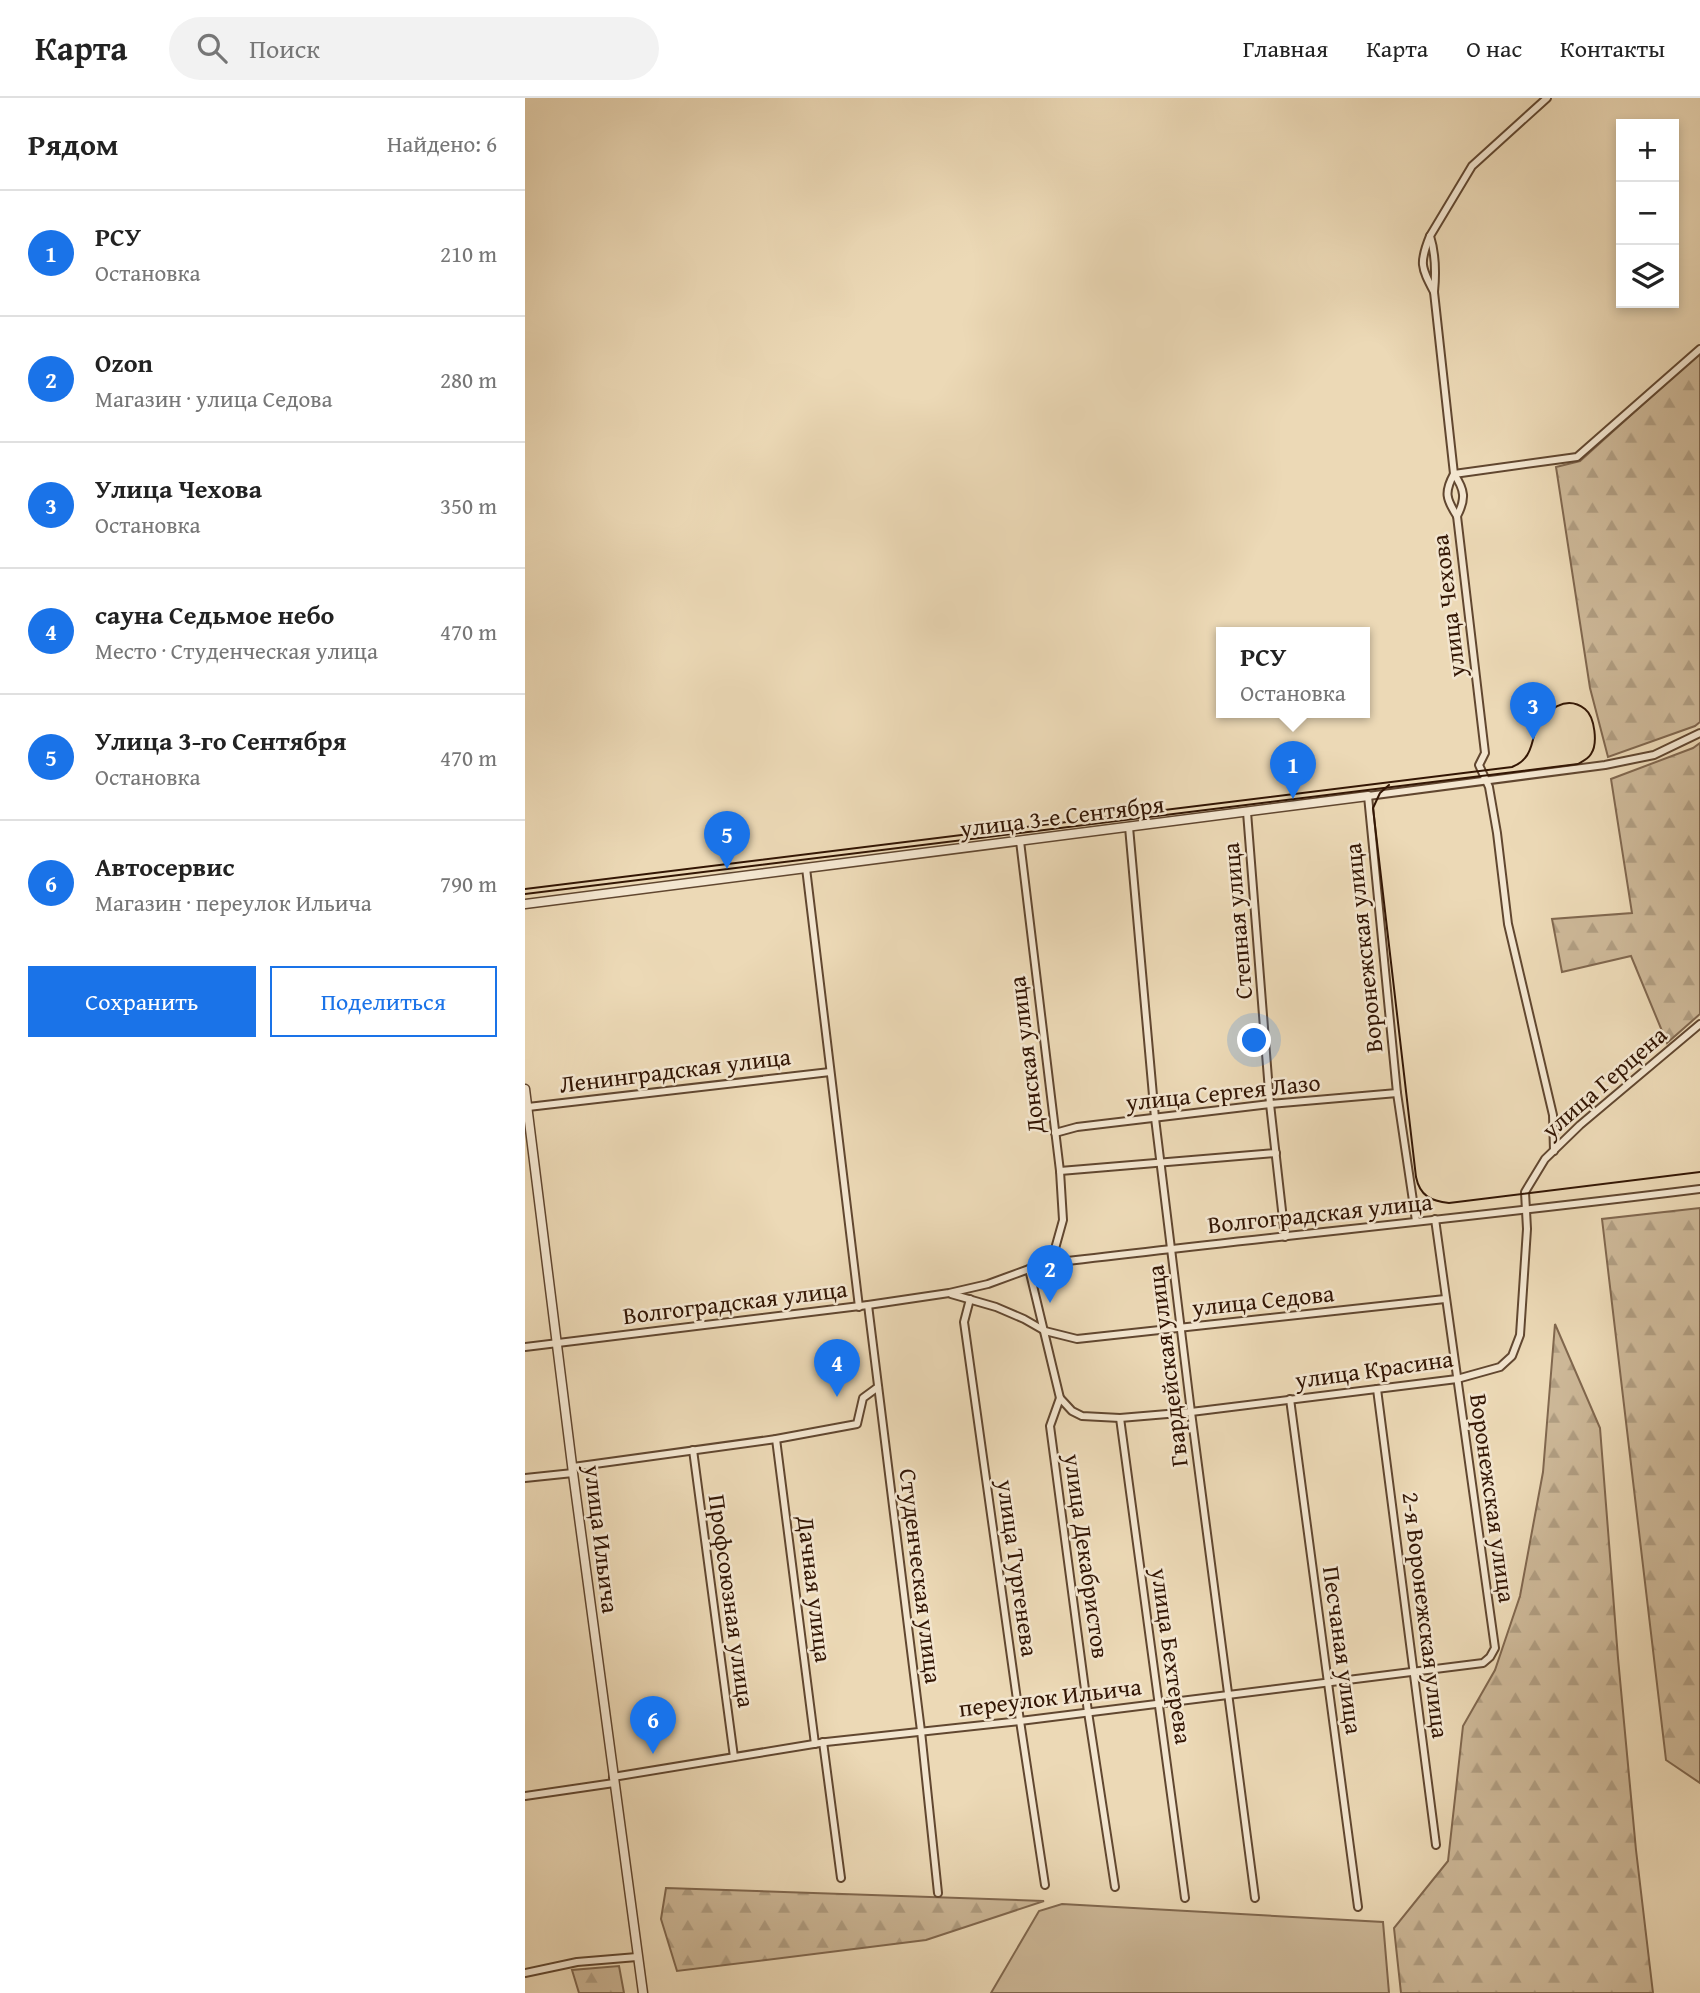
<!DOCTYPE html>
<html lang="ru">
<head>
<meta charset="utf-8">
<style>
	body { margin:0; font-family:"Gentium Book Plus",serif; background:#f2f2f2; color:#222 }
	.controls { position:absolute; right:21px; top:21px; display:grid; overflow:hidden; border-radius:0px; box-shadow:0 4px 10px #0003 }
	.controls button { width:63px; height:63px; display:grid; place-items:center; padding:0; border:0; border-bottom:2px solid #e0e0e0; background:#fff; color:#222; font:35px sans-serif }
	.you { position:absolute; left:730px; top:943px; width:24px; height:24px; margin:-18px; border:5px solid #fff; border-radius:50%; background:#1a73e8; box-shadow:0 0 0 10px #1a73e833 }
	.badge { display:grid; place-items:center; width:46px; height:46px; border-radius:50%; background:#1a73e8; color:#fff; font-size:23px; font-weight:700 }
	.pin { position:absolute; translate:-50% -58px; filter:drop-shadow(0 2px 4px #0008) }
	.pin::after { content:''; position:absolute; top:37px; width:24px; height:21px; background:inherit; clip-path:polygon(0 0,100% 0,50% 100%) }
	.popup { position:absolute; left:691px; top:529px; width:154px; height:91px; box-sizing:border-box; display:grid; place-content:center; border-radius:0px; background:#fff; filter:drop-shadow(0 2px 5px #0005); font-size:23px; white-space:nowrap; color:#767676 }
	.popup b { font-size:26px; color:#222 }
	.popup::after { content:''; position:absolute; left:50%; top:100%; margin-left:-14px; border:14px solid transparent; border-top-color:#fff }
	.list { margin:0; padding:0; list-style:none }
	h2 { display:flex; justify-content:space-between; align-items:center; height:91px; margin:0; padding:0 28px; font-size:30px }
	h2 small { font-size:23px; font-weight:400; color:#767676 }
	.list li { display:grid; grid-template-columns:46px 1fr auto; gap:21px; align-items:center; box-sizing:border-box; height:126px; padding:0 28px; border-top:2px solid #e0e0e0 }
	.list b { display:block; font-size:26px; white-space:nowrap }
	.list p { margin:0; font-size:23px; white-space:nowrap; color:#767676 }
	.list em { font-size:23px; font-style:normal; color:#767676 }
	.actions { display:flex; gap:14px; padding:21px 28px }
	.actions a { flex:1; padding:16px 0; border:2px solid #1a73e8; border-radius:0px; text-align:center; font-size:24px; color:#1a73e8 }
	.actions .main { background:#1a73e8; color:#fff }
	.icon { flex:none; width:38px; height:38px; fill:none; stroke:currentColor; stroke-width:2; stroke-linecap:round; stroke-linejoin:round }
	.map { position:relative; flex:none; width:1175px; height:1895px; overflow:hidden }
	header { display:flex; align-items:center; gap:42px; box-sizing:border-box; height:98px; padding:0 35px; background:#fff; border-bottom:2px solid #e0e0e0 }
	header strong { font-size:33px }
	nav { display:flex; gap:38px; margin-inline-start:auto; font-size:24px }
	.search { width:490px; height:63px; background:#f2f2f2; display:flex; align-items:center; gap:18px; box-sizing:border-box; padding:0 24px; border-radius:38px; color:#767676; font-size:26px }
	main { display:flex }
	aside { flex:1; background:#fff }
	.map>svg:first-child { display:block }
</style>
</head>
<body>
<header>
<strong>Карта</strong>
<div class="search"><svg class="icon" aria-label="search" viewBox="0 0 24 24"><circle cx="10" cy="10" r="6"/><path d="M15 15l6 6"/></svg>Поиск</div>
<nav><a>Главная</a><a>Карта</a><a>О нас</a><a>Контакты</a></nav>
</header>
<main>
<aside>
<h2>Рядом<small>Найдено: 6</small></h2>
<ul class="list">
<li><span class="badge">1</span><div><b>РСУ</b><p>Остановка</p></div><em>210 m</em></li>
<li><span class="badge">2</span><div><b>Ozon</b><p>Магазин · улица Седова</p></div><em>280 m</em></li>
<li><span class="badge">3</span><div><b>Улица Чехова</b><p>Остановка</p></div><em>350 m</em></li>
<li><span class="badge">4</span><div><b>сауна Седьмое небо</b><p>Место · Студенческая улица</p></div><em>470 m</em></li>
<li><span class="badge">5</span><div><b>Улица 3-го Сентября</b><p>Остановка</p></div><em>470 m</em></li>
<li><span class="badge">6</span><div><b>Автосервис</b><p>Магазин · переулок Ильича</p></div><em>790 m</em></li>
</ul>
<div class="actions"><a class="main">Сохранить</a><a>Поделиться</a></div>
</aside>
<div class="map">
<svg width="1175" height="1895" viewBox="0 0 1175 1895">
	<defs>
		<pattern id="forest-firs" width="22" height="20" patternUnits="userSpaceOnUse" patternTransform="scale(1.75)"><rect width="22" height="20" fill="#cdb898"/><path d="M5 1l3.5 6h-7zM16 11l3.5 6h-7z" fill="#b09d81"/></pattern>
	</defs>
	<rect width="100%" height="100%" fill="#ecd9b6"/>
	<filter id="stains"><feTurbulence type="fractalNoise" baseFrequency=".00286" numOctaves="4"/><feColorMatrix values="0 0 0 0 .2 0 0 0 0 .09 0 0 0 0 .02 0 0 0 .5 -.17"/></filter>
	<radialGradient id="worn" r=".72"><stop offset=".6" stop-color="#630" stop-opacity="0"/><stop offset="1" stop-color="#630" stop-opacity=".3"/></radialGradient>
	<g fill="url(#forest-firs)" stroke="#80674e" stroke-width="2">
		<polygon points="1175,255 1175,624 1170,628 1083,659 1065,590 1031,369 1055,363"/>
		<polygon points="1175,645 1175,916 1142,945 1106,858 1037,874 1027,821 1107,815 1086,681 1168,650"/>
		<polygon points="1175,1110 1175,1685 1141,1662 1077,1121"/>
		<polygon points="1030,1226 1075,1330 1093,1560 1111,1752 1128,1895 876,1895 869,1830 923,1763 938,1628 970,1572 995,1498 1018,1374"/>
		<polygon points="141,1790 519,1803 401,1842 152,1873 136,1821"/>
		<polygon points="94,1868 99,1895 54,1895 47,1872"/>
	</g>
	<polygon fill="#cdb898" stroke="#80674e" stroke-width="2" points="537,1806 858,1824 864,1895 466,1895 514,1813"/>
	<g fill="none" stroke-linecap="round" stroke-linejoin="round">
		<defs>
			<g id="minor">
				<path d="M1022,0L947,68L905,138C911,157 911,174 909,194L929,376C940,392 941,401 932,418L960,655L954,667L964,689L972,735L983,826L1028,1017L1029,1053"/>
				<path d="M905,138C894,165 896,169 909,194"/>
				<path d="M932,418C921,401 919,394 929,376L1052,359L1175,251"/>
				<polyline points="722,714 745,1006 760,1139"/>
				<polyline points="604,729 630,1020 666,1314 730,1800"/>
				<polyline points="495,743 535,1073 538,1122 526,1165"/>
				<polyline points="281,770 334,1209"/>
				<polyline points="3,1009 305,974"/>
				<polyline points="530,1035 552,1029 745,1006 872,995"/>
				<polyline points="535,1073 751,1055"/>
				<polyline points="891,1123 872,995 843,698 1080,667 1129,657 1175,635"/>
				<polyline points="504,1171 535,1300 547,1313 557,1318 595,1320 666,1314 932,1281 975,1269 987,1258 995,1237 1002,1131 1000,1094 1020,1061 1055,1027 1175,926"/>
				<polyline points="426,1196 471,1209 499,1221 520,1233 552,1241 920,1201"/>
				<polyline points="445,1201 439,1224 495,1623 520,1787"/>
				<polyline points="343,1207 396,1633 413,1795"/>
				<path d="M0,1249L343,1207L424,1195L463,1186L504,1171L526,1165C742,1139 959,1118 1175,1091"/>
				<polyline points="852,1291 911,1747"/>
				<polyline points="535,1300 525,1328 563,1614 590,1789"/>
				<polyline points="765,1301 833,1809"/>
				<polyline points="595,1320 660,1800"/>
				<polyline points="251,1341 290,1646"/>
				<polyline points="168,1352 209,1659"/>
				<polyline points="48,1369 251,1341 332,1326 338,1300 353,1289"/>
				<polyline points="0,1380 48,1375"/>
				<polyline points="298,1644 316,1780"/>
				<polyline points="88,1679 301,1644 495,1623 958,1565 965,1559 970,1550 910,1121"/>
				<polyline points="0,1698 89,1685"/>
				<polyline points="0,1875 52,1864 112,1859"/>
			</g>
			<g id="tertiary">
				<polyline points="0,806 843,698"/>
				<polyline points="0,991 48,1375 118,1895"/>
			</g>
		</defs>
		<use href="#minor" stroke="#614730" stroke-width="10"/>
		<use href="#tertiary" stroke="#614730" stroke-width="11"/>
		<use href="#minor" stroke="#f3e6d0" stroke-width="6"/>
		<use href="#tertiary" stroke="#f3e6d0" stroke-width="8"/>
		<g stroke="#331604" stroke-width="2">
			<path d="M864,687L855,695L848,710L891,1079C895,1098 906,1103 924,1105L1175,1074"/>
			<path d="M0,791L987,669C992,667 997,664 1000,660C1008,651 1007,639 1012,630C1021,612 1041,596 1060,611C1070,619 1073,646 1066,656C1063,661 1058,663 1053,666L0,796"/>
		</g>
	</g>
	<g text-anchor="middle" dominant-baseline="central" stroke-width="5" stroke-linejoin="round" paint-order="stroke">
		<g font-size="24" fill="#331604" stroke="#f3e6d0">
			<text transform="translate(923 508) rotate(-97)">улица Чехова</text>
			<text transform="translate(537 718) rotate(-7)">улица 3-е Сентября</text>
			<text transform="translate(712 823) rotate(-95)">Степная улица</text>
			<text transform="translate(838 850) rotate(-96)">Воронежская улица</text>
			<text transform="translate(501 957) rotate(-97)">Донская улица</text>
			<text transform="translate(150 972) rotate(-7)">Ленинградская улица</text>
			<text transform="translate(1079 984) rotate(-41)">улица Герцена</text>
			<text transform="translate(698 994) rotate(-6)">улица Сергея Лазо</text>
			<text transform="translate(795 1115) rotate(-6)">Волгоградская улица</text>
			<text transform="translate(738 1202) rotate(-6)">улица Седова</text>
			<text transform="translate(210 1204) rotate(-7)">Волгоградская улица</text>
			<text transform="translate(642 1268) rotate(-97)">Гвардейская улица</text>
			<text transform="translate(849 1271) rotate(-8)">улица Красина</text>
			<text transform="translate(968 1400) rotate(82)">Воронежская улица</text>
			<text transform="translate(77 1441) rotate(83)">улица Ильича</text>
			<text transform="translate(562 1458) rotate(82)">улица Декабристов</text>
			<text transform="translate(493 1470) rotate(82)">улица Тургенева</text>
			<text transform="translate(396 1478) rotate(83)">Студенческая улица</text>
			<text transform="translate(290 1491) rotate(83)">Дачная улица</text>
			<text transform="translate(207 1503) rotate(82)">Профсоюзная улица</text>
			<text transform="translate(901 1517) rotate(83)">2-я Воронежская улица</text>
			<text transform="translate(818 1552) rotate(82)">Песчаная улица</text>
			<text transform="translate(647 1558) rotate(82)">улица Бехтерева</text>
			<text transform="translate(525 1599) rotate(-7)">переулок Ильича</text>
		</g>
	</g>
	<rect width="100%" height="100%" filter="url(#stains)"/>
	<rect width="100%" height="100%" fill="url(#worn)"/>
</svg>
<div class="controls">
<button>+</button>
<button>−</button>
<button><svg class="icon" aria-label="layers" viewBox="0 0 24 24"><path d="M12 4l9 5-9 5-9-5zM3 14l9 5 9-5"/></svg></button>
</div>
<div class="you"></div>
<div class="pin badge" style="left:768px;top:701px">1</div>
<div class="popup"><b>РСУ</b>Остановка</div>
<div class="pin badge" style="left:525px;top:1205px">2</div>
<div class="pin badge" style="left:1008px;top:642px">3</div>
<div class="pin badge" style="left:312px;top:1299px">4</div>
<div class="pin badge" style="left:202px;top:771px">5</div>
<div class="pin badge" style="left:128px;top:1656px">6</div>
</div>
</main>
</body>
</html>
